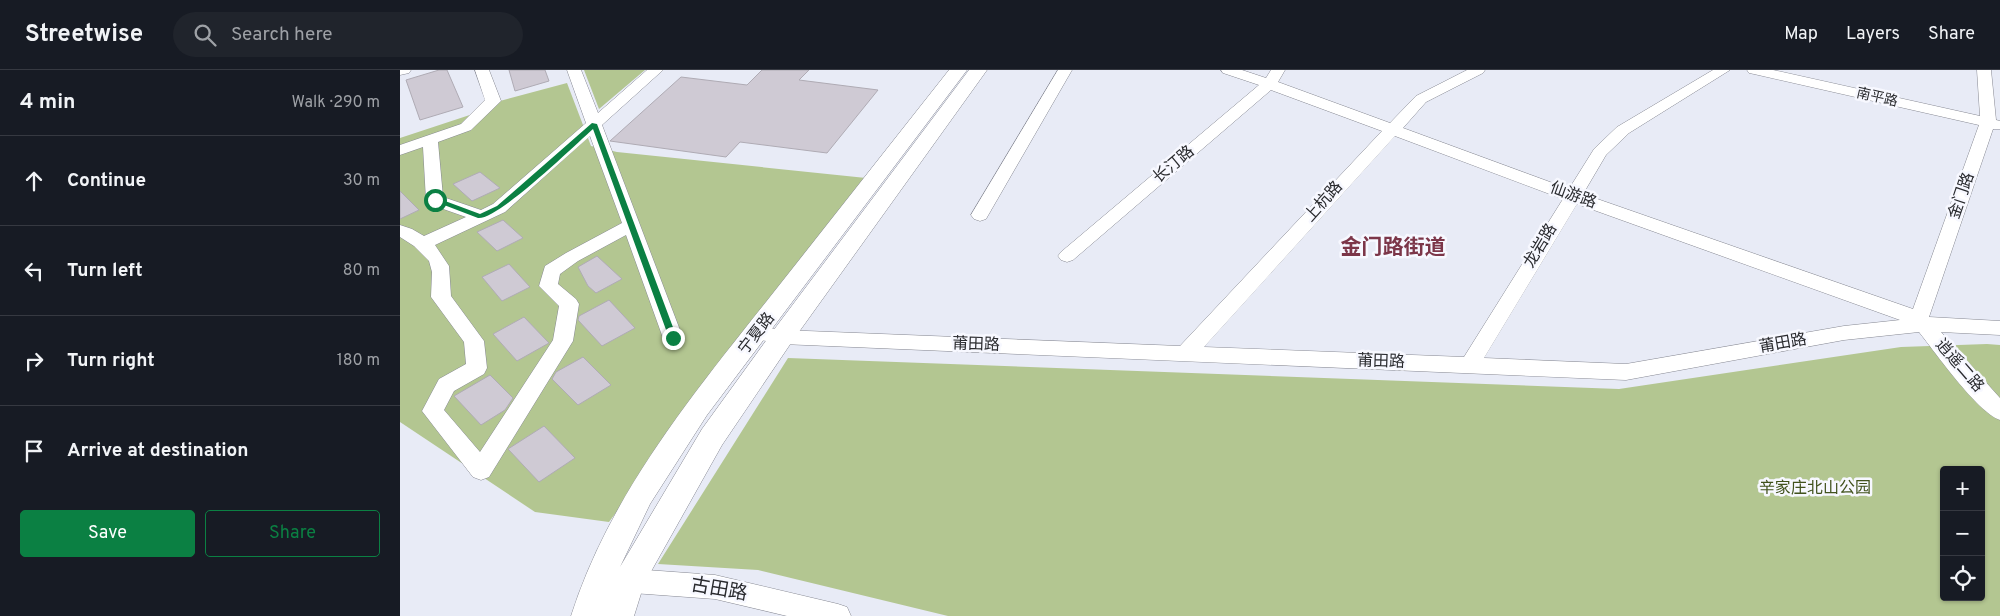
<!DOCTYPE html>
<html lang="en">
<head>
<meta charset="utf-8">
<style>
	body { margin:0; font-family:Overpass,"Noto Sans SC",sans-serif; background:#20242c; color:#f1f3f6 }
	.controls { position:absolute; right:15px; bottom:15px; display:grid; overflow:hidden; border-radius:5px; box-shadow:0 1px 4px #0004 }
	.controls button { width:45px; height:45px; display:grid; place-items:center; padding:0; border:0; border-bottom:1px solid #363941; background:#171b24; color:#f1f3f6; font:25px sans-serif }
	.stop { position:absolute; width:15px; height:15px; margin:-11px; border:4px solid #0b8043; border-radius:50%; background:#fff }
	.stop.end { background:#0b8043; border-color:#fff; box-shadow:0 1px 5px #0008 }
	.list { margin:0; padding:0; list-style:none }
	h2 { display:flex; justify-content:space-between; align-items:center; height:65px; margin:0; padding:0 20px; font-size:21px }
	h2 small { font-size:16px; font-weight:400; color:#9ea1a6 }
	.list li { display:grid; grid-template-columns:32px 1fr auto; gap:15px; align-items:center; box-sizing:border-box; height:90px; padding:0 20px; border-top:1px solid #363941 }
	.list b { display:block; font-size:19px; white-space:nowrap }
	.list em { font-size:16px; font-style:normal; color:#9ea1a6 }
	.actions { display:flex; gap:10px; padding:15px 20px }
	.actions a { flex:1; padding:11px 0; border:1px solid #0b8043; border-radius:5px; text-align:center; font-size:18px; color:#0b8043 }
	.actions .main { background:#0b8043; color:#fff }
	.icon { flex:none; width:28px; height:28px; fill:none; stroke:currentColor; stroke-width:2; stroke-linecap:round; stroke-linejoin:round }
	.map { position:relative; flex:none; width:1600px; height:546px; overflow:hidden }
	header { display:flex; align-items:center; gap:30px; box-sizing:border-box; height:70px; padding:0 25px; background:#171b24; border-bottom:1px solid #363941 }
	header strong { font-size:24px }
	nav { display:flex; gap:28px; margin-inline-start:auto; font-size:18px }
	.search { width:350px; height:45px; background:#20242c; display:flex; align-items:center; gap:12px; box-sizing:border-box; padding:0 18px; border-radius:28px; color:#9ea1a6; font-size:19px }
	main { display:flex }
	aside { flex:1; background:#171b24 }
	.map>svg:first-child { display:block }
</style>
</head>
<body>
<header>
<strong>Streetwise</strong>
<div class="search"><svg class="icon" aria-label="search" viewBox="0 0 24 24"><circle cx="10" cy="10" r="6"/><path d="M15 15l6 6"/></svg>Search here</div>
<nav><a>Map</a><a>Layers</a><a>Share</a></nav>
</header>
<main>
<aside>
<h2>4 min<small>Walk · 290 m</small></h2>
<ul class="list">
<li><svg class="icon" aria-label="ahead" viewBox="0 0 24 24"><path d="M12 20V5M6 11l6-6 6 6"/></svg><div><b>Continue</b></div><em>30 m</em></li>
<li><svg class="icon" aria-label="left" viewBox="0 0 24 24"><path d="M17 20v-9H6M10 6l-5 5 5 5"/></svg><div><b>Turn left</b></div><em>80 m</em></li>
<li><svg class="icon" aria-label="right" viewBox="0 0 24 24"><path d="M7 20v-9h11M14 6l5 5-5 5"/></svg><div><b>Turn right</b></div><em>180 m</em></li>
<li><svg class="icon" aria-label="arrive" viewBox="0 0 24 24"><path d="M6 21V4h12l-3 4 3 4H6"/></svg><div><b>Arrive at destination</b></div></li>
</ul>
<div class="actions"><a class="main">Save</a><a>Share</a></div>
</aside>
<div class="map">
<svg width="1600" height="546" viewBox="0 0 1600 546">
	<rect width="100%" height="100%" fill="#e8ebf6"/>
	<g fill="#b3c691" fill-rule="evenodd">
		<polygon points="184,0 245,0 199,39"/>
		<polygon points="167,13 191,76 217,82 466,108 209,452 135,442 0,352 0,68 94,37 100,31"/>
		<path d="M1587,274L1600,275V546H548L358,500L258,494L388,288L1219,319L1501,277ZM1544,400H1581V527H1544Z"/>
	</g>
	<g fill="#cfcad4" stroke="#afabb4">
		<polygon points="39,0 47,0 63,37 20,50 6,10"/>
		<polygon points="109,0 145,0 149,11 115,21"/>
		<polygon points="362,0 409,0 399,10 478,20 427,83 340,72 326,87 210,71 281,7 347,15"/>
		<polygon points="80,102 100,118 72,131 53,114"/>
		<polygon points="0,121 19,140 0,149"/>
		<polygon points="103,150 123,168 97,181 77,162"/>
		<polygon points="197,186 222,209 196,223 188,216 178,197"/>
		<polygon points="109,194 130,217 102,231 82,207"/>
		<polygon points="209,230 235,258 202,276 178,250 179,246"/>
		<polygon points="124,247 149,273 117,291 93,264"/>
		<polygon points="183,287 211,315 178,335 152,309 156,302"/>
		<polygon points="90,305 113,328 105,340 81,355 54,326"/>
		<polygon points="144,356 175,388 139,412 108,379"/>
	</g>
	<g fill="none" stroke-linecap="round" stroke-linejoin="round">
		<defs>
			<g id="minor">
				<polygon points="0,0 11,0 9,3 0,5"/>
				<path d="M75,0H89L101,31L71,60L38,72L43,127L81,140L93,134L186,53L167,0H181L198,43L247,0H263L202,55L283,268L280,273L273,275L266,273L263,268L226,165L178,191L160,204L158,214L176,229L179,234L173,271L89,407L81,410L73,407L22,341L39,309L66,294L64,272L31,227L32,202L29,191L14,176L0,167V155L12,159L24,166L66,147L29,134L26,130L23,77L0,85V75L61,54L85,30ZM190,66L222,153L166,183L145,196L139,216L159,236L153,270L80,382L44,340L54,321L84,304L87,298L84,271L51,226L49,196L35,175L105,142Z"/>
				<polygon points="658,0 672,0 586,149 580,151 574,149 571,145"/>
				<path d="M821,0H842L866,8L871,0H885L878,12L990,53L1016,26L1067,0H1085L1083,3L1026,32L1003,58L1169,119L1194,79L1217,57L1313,0H1330L1229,63L1206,85L1183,124L1513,239L1579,55L1354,4L1349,3L1347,0H1373L1580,46L1577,0H1591L1596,50L1600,51V59H1593L1529,247L1600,251V265L1541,262L1600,328V350C1577,342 1535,282 1519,262L1444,270L1226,310L382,274L351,268L348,263L351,258L358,256L382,260L780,276L982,61L871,20L673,190L667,192L661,190L658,186L661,182L859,15L823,3ZM995,66L1163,129L1064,287L804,277ZM1177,134L1500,250L1444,256L1226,294L1084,288Z"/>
				<polygon points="219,498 315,505 438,534 447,537 451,546 387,546 315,529 219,522 210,518 207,510 210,502"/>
			</g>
			<path id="major" d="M549,0H567L307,345L250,434L220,497L302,359L373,261L569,0H587L391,273L322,375L244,514L234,546H171C209,427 289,329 366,232C427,155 488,77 549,0Z"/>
		</defs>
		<use href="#minor" stroke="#868892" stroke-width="1"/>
		<use href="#major" stroke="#868892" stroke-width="1"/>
		<use href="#minor" fill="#fff" fill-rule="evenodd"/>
		<use href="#major" fill="#fff" fill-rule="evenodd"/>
	</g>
	<path fill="#0b8043" d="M192,53L197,54L277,268L276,270L273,271L269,268L193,59C174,76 98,150 78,148L31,130L37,128L80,144L97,136Z"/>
	<g text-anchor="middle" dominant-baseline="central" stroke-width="5" stroke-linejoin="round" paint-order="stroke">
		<g font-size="14" fill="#2a2b2f" stroke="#f7f8ff">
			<text transform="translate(1477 28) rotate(13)">南平路</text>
		</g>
		<g font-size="16" fill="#2a2b2f" stroke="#f7f8ff">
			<text transform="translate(774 95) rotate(-40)">长汀路</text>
			<text transform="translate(1173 126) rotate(20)">仙游路</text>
			<text transform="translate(1562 126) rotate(-71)">金门路</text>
			<text transform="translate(924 132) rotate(-48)">上杭路</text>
			<text transform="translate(1141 176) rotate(-59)">龙岩路</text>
			<text transform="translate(357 264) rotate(-52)">宁夏路</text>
			<text transform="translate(1383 274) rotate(-10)">莆田路</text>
			<text transform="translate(576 275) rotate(2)">莆田路</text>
			<text transform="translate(981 292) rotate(2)">莆田路</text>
			<text transform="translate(1559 296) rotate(49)">逍遥二路</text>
		</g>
		<g font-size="16" fill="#41521d" stroke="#f7f8ff">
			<text x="1415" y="419">辛家庄北山公园</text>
		</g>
		<g font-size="19" fill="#2a2b2f" stroke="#f7f8ff">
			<text transform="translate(319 520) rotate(10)">古田路</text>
		</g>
		<g font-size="21" font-weight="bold" fill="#7c3649" stroke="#f7f8ff">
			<text x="993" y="178">金门路街道</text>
		</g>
	</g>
</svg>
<div class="controls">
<button>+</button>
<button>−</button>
<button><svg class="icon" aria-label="locate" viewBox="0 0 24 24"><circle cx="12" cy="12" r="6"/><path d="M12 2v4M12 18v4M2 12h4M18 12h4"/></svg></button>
</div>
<div class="stop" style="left:35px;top:130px"></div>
<div class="stop end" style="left:273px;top:268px"></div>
</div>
</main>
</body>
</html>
